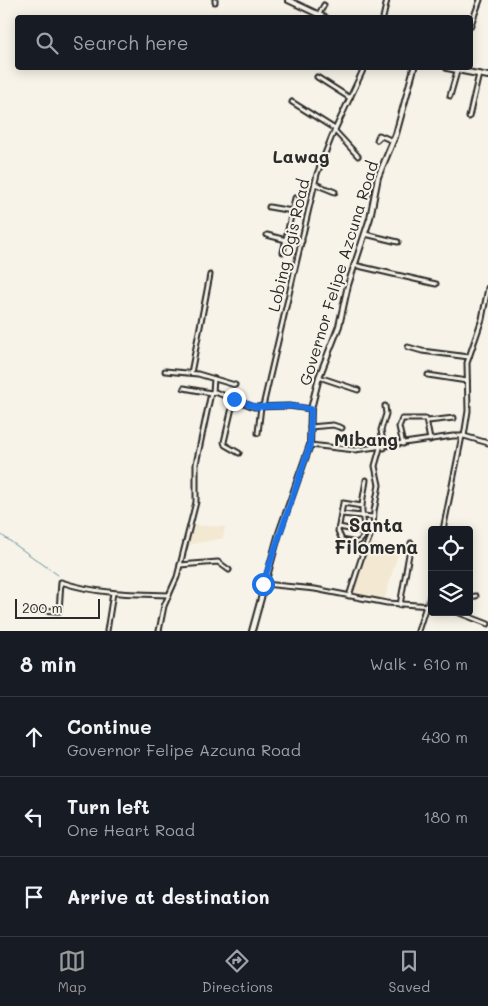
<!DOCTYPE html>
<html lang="en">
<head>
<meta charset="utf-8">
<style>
	body { margin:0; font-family:Mali,sans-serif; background:#20242c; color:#f1f3f6 }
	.controls { position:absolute; right:15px; bottom:15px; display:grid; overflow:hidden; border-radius:5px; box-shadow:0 2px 12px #0003 }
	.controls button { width:45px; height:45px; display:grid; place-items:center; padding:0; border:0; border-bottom:1px solid #363941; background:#171b24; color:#f1f3f6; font:25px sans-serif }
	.scale { position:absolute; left:15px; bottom:12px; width:85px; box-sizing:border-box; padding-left:5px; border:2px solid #2b2b2b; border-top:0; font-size:14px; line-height:18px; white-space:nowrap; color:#2b2b2b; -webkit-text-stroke:4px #f7f3e8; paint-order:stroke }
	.stop { position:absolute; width:15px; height:15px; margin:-11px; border:4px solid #1a73e8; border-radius:50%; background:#fff }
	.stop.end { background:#1a73e8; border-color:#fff; box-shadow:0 1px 5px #0008 }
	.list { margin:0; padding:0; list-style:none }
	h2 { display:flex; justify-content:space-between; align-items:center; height:65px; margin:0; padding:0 20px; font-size:21px }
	h2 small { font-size:16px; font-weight:400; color:#9ea1a6 }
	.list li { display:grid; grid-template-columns:32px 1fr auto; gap:15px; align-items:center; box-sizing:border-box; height:80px; padding:0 20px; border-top:1px solid #363941 }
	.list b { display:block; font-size:19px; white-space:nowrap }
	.list p { margin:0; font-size:16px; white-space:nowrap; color:#9ea1a6 }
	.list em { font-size:16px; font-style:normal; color:#9ea1a6 }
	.icon { flex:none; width:28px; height:28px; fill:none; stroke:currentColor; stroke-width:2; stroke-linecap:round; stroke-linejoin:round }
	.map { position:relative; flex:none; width:488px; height:631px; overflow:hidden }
	.search { position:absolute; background:#171b24; box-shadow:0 2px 12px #0003; left:15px; right:15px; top:15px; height:55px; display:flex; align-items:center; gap:12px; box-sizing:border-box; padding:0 18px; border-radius:5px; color:#9ea1a6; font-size:19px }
	.sheet { height:305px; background:#171b24 }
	nav { display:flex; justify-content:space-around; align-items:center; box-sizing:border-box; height:70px; border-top:1px solid #363941; background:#171b24; font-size:14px; color:#9ea1a6 }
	nav a { display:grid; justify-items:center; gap:2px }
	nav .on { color:#98999b }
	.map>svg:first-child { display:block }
</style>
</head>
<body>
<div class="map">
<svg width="488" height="631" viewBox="0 0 488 631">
	<rect width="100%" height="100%" fill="#f7f3e8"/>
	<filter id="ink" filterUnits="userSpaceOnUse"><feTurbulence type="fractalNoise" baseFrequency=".02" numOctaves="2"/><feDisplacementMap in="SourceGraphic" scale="10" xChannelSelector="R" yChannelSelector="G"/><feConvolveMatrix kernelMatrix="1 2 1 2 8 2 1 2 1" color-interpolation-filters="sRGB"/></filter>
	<g filter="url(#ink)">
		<g fill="#f3e8d2">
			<polygon points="192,525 225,527 223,538 188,545"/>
			<polygon points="370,542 399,550 384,601 351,595"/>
		</g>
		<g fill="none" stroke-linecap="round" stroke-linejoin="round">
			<polyline stroke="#6894a2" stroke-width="1" points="0,534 58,575"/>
			<defs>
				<g id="minor">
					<polyline points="215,2 215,0"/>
					<polyline points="319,14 324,5"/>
					<polyline points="383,18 387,0"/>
					<polyline points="470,27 480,0"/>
					<polyline points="317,77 350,98"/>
					<polyline points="450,96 458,68"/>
					<polyline points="292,102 335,129"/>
					<polyline points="469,117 479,74"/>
					<polyline points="335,131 358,156"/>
					<polyline points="381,136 377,140 379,135 393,141"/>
					<polyline points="315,184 335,192"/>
					<polyline points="269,207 292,211"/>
					<polyline points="365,234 398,242"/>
					<polyline points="267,235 286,240"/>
					<polyline points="286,238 302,241"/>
					<polyline points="283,252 295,198"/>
					<polyline points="354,265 436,284"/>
					<polyline points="408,347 422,351 469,357"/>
					<polyline points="165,371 198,374 235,385"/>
					<polyline points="191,373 210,275"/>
					<polyline points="428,375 467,381"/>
					<polyline points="319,377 358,390"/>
					<polyline points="184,388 211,393"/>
					<polyline points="213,392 214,379"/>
					<polyline points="234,399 224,442 225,445 239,453"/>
					<polyline points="263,406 317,174 332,136 364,68"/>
					<polyline points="428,421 454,418"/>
					<polyline points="310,427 333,425 342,428"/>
					<polyline points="258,433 261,406"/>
					<polyline points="464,436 468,411 467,363 482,319 488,288"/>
					<polyline points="403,444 399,427 402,419 426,419 430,440"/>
					<polyline points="310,445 355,450 453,436 464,436 488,443"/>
					<polyline points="384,448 381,430 386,414 385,406"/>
					<path d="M362,506L343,503L338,531L342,540L355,543C371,539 361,519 362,508C362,499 365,489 366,480"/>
					<polyline points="341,514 373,517"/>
					<polyline points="339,527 364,532"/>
					<polyline points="443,530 462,436"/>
					<polyline points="180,565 218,562 229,570"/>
					<polyline points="264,584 315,589 387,603 432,606"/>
					<polyline points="349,596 362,556 373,529 374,511 379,485 375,466 380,448"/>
					<polyline points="469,597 476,596"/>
					<polyline points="400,605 411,543"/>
					<polyline points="428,606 432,586"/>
					<path d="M36,610L59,611L61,582C97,594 132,594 169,595"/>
					<polyline points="457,612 488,624"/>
					<polyline points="107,631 113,593"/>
					<polyline points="159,631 164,606 177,577 196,502 196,464 211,393 215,392 254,407 289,406 311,409"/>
					<polyline points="418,631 426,606"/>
				</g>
				<g id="tertiary">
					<polyline points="288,0 326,18"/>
					<polyline points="447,68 488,76"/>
					<polyline points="252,631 279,533 310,445 311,409 319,377 339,326 348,285 370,218 378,177 396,134 414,68"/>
				</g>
			</defs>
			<use href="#minor" stroke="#2b2b2b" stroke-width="7"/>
			<use href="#tertiary" stroke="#2b2b2b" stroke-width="8"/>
			<use href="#minor" stroke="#f7f3e8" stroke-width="3"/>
			<use href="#tertiary" stroke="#f7f3e8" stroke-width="4"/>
		</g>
	</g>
	<g fill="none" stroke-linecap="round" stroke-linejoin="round" filter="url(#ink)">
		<polyline stroke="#1a73e8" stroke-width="6" points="234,399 256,407 289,406 311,409 310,445 263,584"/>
	</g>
	<g text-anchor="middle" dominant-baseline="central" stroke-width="4" stroke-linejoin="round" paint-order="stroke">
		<g font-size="16" fill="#2b2b2b" stroke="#f7f3e8">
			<text transform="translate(288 245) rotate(-77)">Lobing Ogis Road</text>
			<text transform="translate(338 273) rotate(-73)">Governor Felipe Azcuna Road</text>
		</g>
		<g font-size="18" font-weight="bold" fill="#2b2b2b" stroke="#f7f3e8">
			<text x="301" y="156">Lawag</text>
			<text x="366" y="439">Mibang</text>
		</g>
		<g font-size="19" font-weight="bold" fill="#2b2b2b" stroke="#f7f3e8">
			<text x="376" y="524">Santa<tspan x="376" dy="22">Filomena</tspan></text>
		</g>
	</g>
</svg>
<div class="controls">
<button><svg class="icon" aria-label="locate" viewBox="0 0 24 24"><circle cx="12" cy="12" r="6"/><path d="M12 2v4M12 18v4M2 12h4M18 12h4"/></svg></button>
<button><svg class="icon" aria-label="layers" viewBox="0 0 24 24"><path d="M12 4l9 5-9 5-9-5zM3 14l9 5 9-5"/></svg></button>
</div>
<div class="scale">200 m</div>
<div class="stop" style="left:263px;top:584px"></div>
<div class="stop end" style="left:234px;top:399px"></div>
<div class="search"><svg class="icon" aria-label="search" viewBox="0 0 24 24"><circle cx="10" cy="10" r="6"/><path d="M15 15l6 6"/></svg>Search here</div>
</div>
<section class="sheet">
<h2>8 min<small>Walk · 610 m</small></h2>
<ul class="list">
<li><svg class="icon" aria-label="ahead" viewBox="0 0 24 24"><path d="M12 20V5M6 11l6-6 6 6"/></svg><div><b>Continue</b><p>Governor Felipe Azcuna Road</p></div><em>430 m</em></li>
<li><svg class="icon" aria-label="left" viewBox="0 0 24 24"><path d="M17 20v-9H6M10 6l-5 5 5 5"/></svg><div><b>Turn left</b><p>One Heart Road</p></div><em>180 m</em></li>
<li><svg class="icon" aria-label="arrive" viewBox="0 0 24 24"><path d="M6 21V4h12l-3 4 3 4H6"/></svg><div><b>Arrive at destination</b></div></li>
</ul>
</section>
<nav>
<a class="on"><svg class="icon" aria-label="map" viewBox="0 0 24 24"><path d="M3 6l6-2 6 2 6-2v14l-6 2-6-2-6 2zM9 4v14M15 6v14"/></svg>Map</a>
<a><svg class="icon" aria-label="directions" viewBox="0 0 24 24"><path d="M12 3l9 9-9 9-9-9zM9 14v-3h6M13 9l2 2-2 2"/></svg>Directions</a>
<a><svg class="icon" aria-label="saved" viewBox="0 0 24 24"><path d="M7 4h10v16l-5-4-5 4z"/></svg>Saved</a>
</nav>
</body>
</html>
